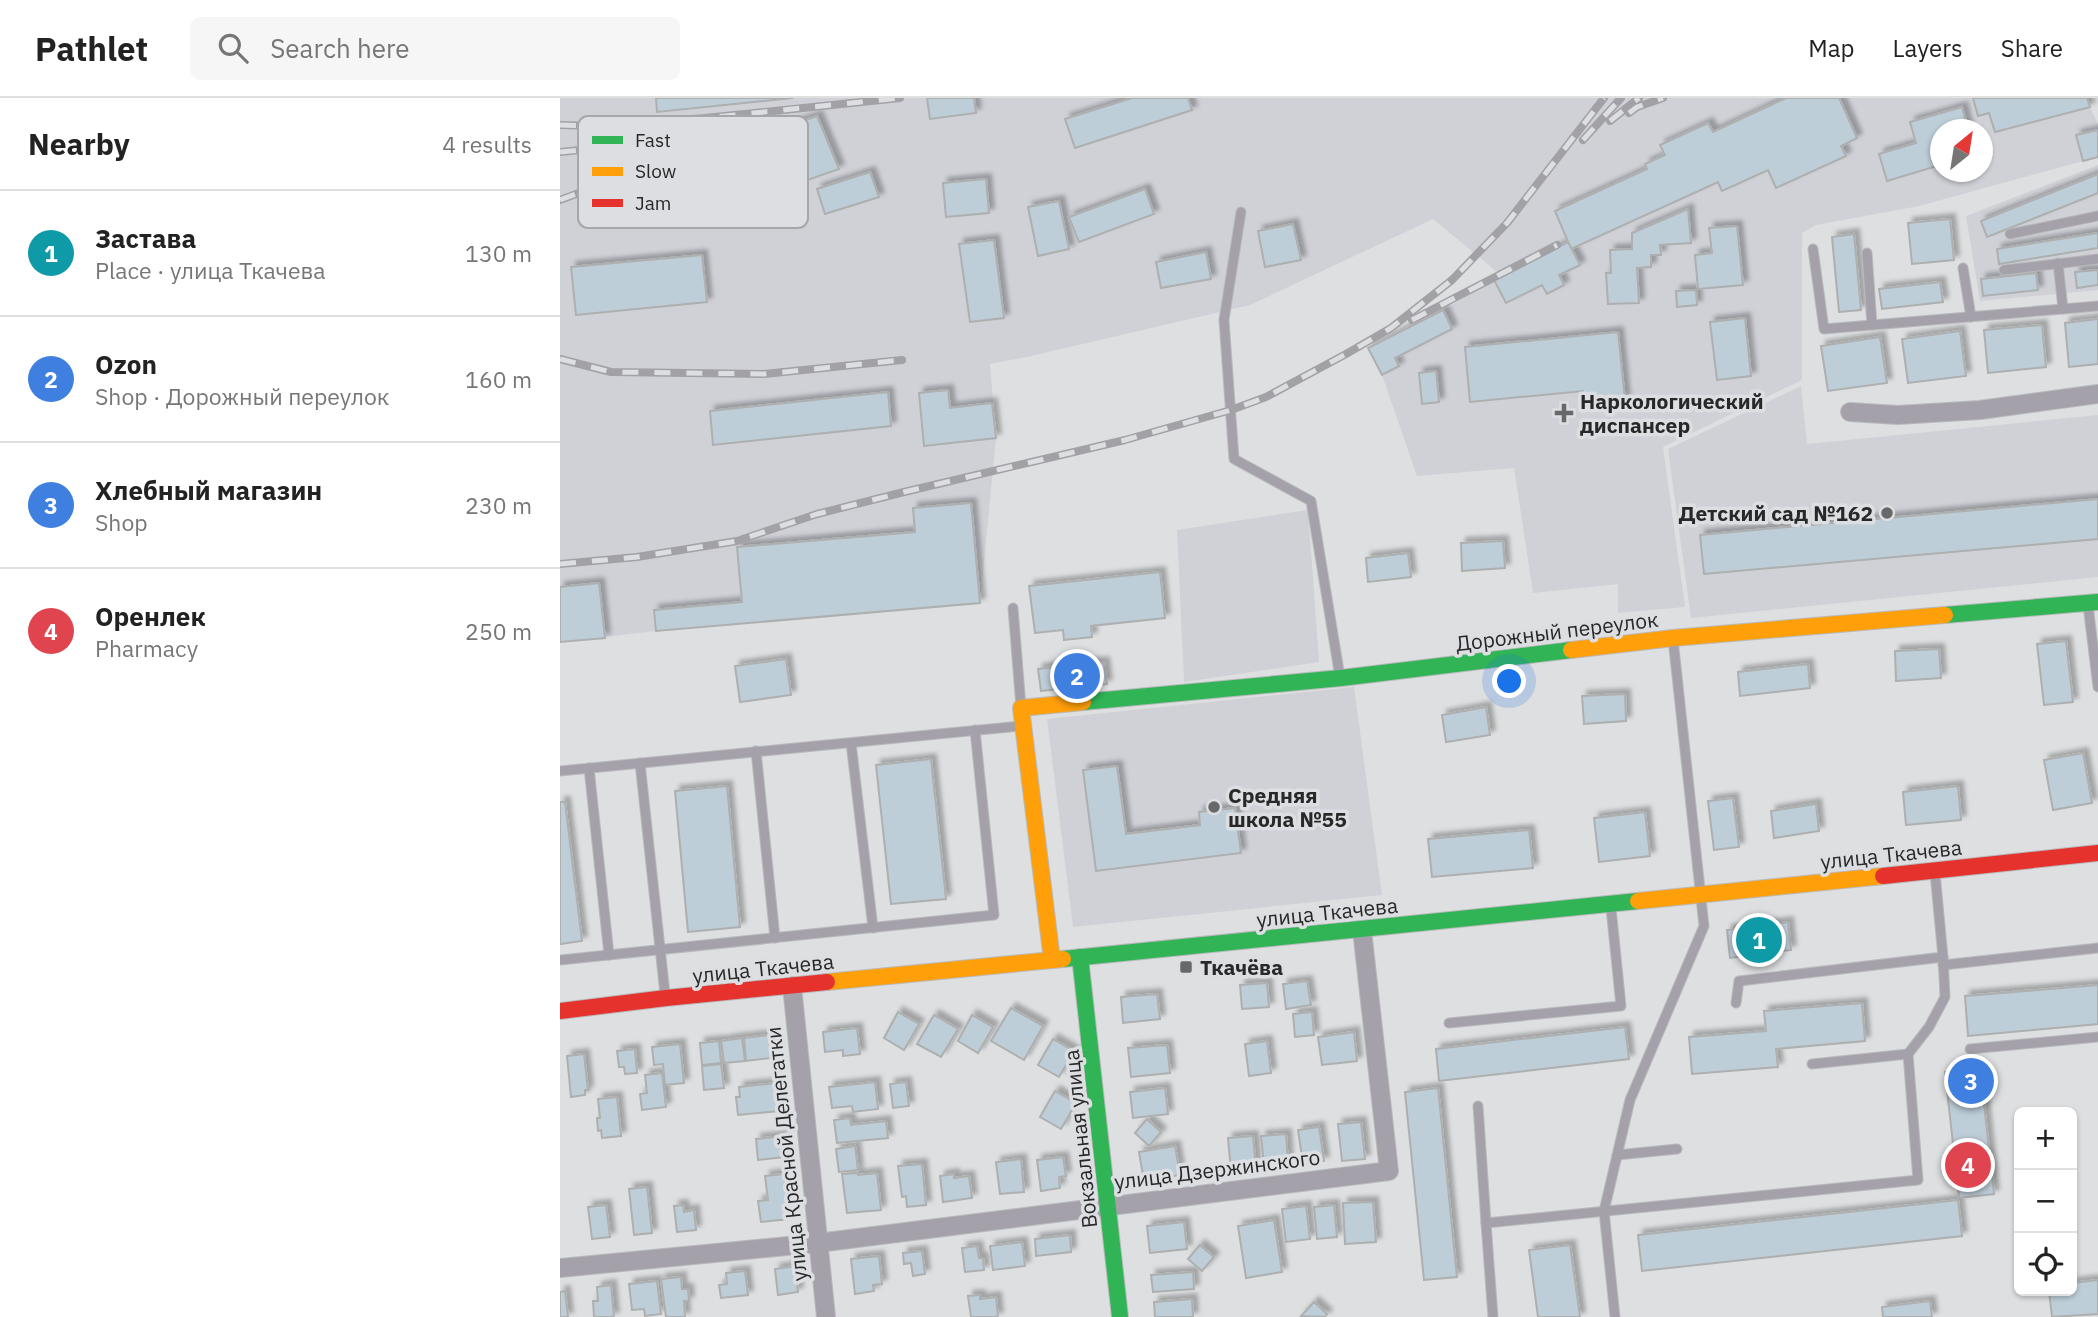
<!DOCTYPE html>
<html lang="en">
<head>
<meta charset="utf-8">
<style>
	body { margin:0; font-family:"IBM Plex Sans",sans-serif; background:#f6f6f6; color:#222 }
	.controls { position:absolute; right:21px; bottom:21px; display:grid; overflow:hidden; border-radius:10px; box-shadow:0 2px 5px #0004 }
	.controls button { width:63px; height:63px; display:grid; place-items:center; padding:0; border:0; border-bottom:2px solid #e0e0e0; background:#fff; color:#222; font:35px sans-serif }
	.compass { position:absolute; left:1370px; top:21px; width:63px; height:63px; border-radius:50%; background:#fff; box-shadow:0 2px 5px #0004; rotate:30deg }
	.you { position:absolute; left:950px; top:584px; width:24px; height:24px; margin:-18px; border:5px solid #fff; border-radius:50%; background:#1a73e8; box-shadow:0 0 0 10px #1a73e833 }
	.badge { display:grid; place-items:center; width:46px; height:46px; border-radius:50%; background:#111827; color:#fff; font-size:23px; font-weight:700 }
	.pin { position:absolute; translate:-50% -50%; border:4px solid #fff; box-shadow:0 2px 7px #0006 }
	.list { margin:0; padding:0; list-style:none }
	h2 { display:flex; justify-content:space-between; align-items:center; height:91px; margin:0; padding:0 28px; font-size:30px }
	h2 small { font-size:23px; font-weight:400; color:#767676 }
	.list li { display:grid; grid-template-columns:46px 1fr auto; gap:21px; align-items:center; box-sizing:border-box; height:126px; padding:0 28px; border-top:2px solid #e0e0e0 }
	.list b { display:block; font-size:26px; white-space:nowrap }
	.list p { margin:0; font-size:23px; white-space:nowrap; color:#767676 }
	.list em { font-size:23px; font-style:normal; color:#767676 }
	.icon { flex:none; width:38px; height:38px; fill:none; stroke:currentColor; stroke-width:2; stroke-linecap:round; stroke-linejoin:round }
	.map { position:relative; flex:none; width:1538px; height:1219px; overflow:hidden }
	header { display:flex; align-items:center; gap:42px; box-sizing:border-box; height:98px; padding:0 35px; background:#fff; border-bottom:2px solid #e0e0e0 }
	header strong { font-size:33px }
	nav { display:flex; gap:38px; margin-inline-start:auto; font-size:24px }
	.search { width:490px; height:63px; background:#f6f6f6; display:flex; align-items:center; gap:18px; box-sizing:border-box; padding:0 24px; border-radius:10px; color:#767676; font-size:26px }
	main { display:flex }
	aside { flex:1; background:#fff }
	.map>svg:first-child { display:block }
</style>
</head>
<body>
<header>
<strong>Pathlet</strong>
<div class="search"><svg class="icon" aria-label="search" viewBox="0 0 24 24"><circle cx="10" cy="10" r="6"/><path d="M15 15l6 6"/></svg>Search here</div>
<nav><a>Map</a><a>Layers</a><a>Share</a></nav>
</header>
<main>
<aside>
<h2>Nearby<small>4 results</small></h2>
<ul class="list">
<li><span class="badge" style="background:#0f9aa8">1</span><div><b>Застава</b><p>Place · улица Ткачева</p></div><em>130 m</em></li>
<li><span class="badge" style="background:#3f7fe0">2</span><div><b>Ozon</b><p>Shop · Дорожный переулок</p></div><em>160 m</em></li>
<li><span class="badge" style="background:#3f7fe0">3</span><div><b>Хлебный магазин</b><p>Shop</p></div><em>230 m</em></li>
<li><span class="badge" style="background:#e0444e">4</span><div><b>Оренлек</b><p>Pharmacy</p></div><em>250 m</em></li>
</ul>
</aside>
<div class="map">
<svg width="1538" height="1219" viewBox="0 0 1538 1219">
	<defs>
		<filter id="shadow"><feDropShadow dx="5" dy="-5" stdDeviation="2" flood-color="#0004"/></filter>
	</defs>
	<rect width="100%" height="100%" fill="#dedfe0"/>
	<g fill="#cfd1d7" fill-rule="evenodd">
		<path d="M0,0H1531L1530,9L1538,26V59L1359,108L1256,127L1242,135V282L1103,349L1125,509L1058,515V486L973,495L954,370L857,378L822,277L808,250L883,212L942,178L873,121L690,207L471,258L430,266L436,340L420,505L96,533L0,544ZM1380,32H1422V74H1380Z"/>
		<polygon points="1538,67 1538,192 1420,203 1406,118"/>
		<polygon points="1241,288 1247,346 1538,317 1538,479 1131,520 1108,351"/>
		<polygon points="748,412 759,564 624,584 617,432"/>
		<polygon points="794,589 822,797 513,829 487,621"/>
	</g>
	<g fill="#beced9" stroke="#aeafaf" stroke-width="2" filter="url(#shadow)">
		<polygon points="96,0 233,0 97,14"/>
		<polygon points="367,0 414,0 416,15 370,21"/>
		<polygon points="572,0 628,0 632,12 515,50 505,21"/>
		<polygon points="1226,0 1279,0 1297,40 1281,48 1286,58 1216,90 1208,72 1162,93 1158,84 1011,151 995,113 1087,71 1085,66 1105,57 1100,47 1148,25 1153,34"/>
		<polygon points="1413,0 1527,0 1530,9 1435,34 1429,15 1418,18"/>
		<polygon points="1402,9 1408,32 1380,32 1380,67 1327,83 1319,56 1356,45 1350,24"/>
		<polygon points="257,18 279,71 187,103 167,48"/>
		<polygon points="1538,32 1538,59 1523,63 1516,37"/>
		<polygon points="156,70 167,103 84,130 73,97"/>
		<polygon points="310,74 319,99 265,116 257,91"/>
		<polygon points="1538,76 1538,95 1427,139 1421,123"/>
		<polygon points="426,81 429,115 386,119 383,85"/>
		<polygon points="585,91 594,116 519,144 509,119"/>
		<polygon points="499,103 509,151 478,158 468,109"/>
		<polygon points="1128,111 1131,145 1100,147 1101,157 1091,157 1091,169 1077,170 1079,205 1048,206 1046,175 1051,175 1050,152 1072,151 1072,135"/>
		<polygon points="1390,121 1394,162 1352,166 1348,125"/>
		<polygon points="733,126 741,162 705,169 698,133"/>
		<polygon points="1177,128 1183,187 1138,191 1135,157 1152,155 1149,130"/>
		<polygon points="1538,135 1538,150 1439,166 1437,151"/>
		<polygon points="1294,136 1301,212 1279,214 1272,139"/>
		<polygon points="434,142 444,220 410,224 399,146"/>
		<polygon points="1008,144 1020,167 999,177 1004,187 987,196 982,187 946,205 934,182"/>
		<polygon points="646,154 651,181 601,190 596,164"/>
		<polygon points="142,157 147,204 16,217 11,169"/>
		<polygon points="1538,172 1538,187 1517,190 1515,174"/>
		<polygon points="1476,175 1478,192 1423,198 1421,181"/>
		<polygon points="1380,184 1383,204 1322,211 1319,191"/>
		<polygon points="1136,192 1137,207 1117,209 1116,193"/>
		<polygon points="883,212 892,231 835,260 839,268 822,277 808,250"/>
		<polygon points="1185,220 1191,278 1157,282 1150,224"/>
		<polygon points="1538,221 1538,266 1509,269 1505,225"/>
		<polygon points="1482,227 1486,269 1428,275 1424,232"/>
		<polygon points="1400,233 1406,278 1348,285 1342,241"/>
		<polygon points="1058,234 1065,302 1024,306 1023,293 910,304 905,249"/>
		<polygon points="1320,239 1327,285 1268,293 1261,248"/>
		<polygon points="876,273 879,304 862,306 859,275"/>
		<polygon points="388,292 390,310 432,305 436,340 364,348 359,295"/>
		<polygon points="328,294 331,328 153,347 150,313"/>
		<polygon points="1538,401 1538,441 1144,476 1140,437"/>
		<polygon points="411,405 420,505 96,533 94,512 182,504 177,449 355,434 353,410"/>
		<polygon points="943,443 945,470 902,473 901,445"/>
		<polygon points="848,455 851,479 808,484 806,460"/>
		<polygon points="600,474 605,520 531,528 532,539 504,542 503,532 475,535 469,488"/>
		<polygon points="39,485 45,540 0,544 0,489"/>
		<polygon points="1506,543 1513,604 1484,607 1477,546"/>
		<polygon points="1379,551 1381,580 1336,583 1335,553"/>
		<polygon points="226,561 231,597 180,604 175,568"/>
		<polygon points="544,564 547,586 481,593 478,571"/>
		<polygon points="1248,566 1250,590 1180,598 1178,574"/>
		<polygon points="1065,596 1066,623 1024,626 1022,598"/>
		<polygon points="926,609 930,637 886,644 882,617"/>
		<polygon points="1523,655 1532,705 1493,712 1484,662"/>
		<polygon points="371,661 386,801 331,806 316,667"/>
		<polygon points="557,668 566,736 640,727 639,714 675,710 681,755 536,773 523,672"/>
		<polygon points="167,688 180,829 128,834 115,693"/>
		<polygon points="1398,688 1401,722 1346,727 1343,694"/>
		<polygon points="1173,700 1179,749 1154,752 1148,703"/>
		<polygon points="0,704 5,704 22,843 0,846"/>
		<polygon points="1256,706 1259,733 1214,740 1211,713"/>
		<polygon points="1085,714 1090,758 1039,764 1034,720"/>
		<polygon points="969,732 973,770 872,779 868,741"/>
		<polygon points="1228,824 1231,852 1170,860 1167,832"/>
		<polygon points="747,883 751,907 726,911 723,886"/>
		<polygon points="707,885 709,909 682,911 680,887"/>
		<polygon points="1538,887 1538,926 1408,938 1405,898"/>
		<polygon points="597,896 600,921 563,925 561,899"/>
		<polygon points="1302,905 1305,943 1216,951 1218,969 1132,976 1129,939 1206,933 1204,913"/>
		<polygon points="451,910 483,928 464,962 431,943"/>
		<polygon points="338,914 359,926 344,952 324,940"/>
		<polygon points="752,914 754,937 735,939 733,916"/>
		<polygon points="374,917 398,931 381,959 357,946"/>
		<polygon points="412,917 433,929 418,955 398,943"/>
		<polygon points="1065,929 1069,961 879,983 876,951"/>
		<polygon points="297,930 300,956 283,958 283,952 265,954 263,934"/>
		<polygon points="794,934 797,963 762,967 758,939"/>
		<polygon points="208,937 211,960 186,963 184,940"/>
		<polygon points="182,940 185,963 164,965 161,943"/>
		<polygon points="493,941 514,953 499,979 478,967"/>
		<polygon points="159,943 161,965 142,967 140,945"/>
		<polygon points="707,943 711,975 689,978 685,946"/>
		<polygon points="120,946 124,985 105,987 103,966 94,967 92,949"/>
		<polygon points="607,947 610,975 571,979 568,950"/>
		<polygon points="75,951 77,975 65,976 64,969 59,969 57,953"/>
		<polygon points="24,956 28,992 25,992 25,997 11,999 7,958"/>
		<polygon points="161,966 164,990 144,992 142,968"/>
		<polygon points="1420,970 1434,1096 1399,1100 1385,974"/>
		<polygon points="102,975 106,1009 82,1012 80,996 87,995 85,977"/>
		<polygon points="315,984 318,1011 293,1014 292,1008 272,1010 269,989"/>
		<polygon points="346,984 349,1008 333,1010 330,986"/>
		<polygon points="216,985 219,1013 178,1017 176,999 180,999 179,989"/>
		<polygon points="605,990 608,1016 573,1020 570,994"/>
		<polygon points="878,990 897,1179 864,1182 845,994"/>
		<polygon points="495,993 516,1005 501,1031 480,1019"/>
		<polygon points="57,999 61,1038 42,1040 41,1032 38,1033 37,1020 40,1020 38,1001"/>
		<polygon points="290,1020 291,1027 326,1023 328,1040 277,1045 274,1022"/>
		<polygon points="587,1021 601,1034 589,1048 575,1035"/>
		<polygon points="801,1024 805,1061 782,1063 778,1026"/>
		<polygon points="759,1029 764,1063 743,1066 738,1032"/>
		<polygon points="726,1036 728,1065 704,1067 701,1038"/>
		<polygon points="223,1038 225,1059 198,1062 196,1041"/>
		<polygon points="693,1038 696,1070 671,1073 668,1040"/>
		<polygon points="295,1048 298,1072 279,1074 276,1051"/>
		<polygon points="615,1048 620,1077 584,1083 579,1054"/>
		<polygon points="503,1059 506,1078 499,1079 500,1090 481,1093 477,1062"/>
		<polygon points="461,1061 464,1094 440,1096 436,1064"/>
		<polygon points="362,1066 366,1107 347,1109 346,1098 342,1099 338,1068"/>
		<polygon points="298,1075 298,1077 317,1075 321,1112 287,1115 282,1076"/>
		<polygon points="224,1076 229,1121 201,1124 198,1103 208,1102 205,1078"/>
		<polygon points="394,1076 394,1080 409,1078 412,1100 383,1104 380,1078"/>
		<polygon points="87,1089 92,1135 74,1137 69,1091"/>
		<polygon points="1398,1102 1402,1138 1082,1173 1078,1137"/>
		<polygon points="813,1104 816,1144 785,1146 783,1105"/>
		<polygon points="46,1107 50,1139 32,1141 28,1109"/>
		<polygon points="123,1107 124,1114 134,1112 136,1132 117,1134 114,1108"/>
		<polygon points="774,1107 777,1139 757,1141 754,1109"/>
		<polygon points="746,1108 750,1141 726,1144 722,1111"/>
		<polygon points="714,1122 722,1174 686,1180 678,1128"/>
		<polygon points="624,1124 627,1151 590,1155 587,1128"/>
		<polygon points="510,1137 511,1154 476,1158 475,1141"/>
		<polygon points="462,1144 465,1168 433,1172 430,1148"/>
		<polygon points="640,1147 654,1159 642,1173 628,1161"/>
		<polygon points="1010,1147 1020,1219 978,1219 969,1152"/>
		<polygon points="417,1148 419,1160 423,1160 424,1172 405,1174 402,1150"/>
		<polygon points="362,1153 365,1176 353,1178 351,1165 344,1166 343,1155"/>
		<polygon points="319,1158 322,1186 313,1187 314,1193 295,1196 291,1161"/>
		<polygon points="235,1168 238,1194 218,1197 215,1171"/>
		<polygon points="185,1173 188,1197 161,1200 159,1187 167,1186 166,1175"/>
		<polygon points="633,1174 634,1191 593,1194 591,1177"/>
		<polygon points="121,1179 122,1191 128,1191 129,1203 124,1203 125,1219 106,1219 101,1181"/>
		<polygon points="1538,1182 1538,1216 1492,1219 1489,1193 1512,1193 1512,1185"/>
		<polygon points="97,1183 101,1216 85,1218 84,1211 72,1212 69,1186"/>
		<polygon points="51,1187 54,1219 34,1219 33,1203 38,1203 37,1189"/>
		<polygon points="5,1193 8,1219 0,1219 0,1194"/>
		<polygon points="420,1197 420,1201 436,1199 438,1219 411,1219 408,1198"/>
		<polygon points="632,1201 633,1219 595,1219 594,1204"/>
		<polygon points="1370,1203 1372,1219 1323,1219 1322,1209"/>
		<polygon points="754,1204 767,1216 765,1219 741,1218"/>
	</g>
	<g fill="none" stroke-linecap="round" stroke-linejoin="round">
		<defs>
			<g id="lane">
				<polyline points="681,114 664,222 674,361 751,403 780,579"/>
				<polyline points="1450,136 1538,118"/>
				<polyline points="1253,151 1264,231 1503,211 1498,165"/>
				<polyline points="1307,155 1312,227"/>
				<polyline points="1403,170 1411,219"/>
				<polyline points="1444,172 1538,161"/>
				<polyline points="1503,211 1538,208"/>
				<polyline points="1528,507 1538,589"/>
				<polyline points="453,510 461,609"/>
				<polyline points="291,645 313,830"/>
				<polyline points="196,653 215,840"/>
				<polyline points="80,665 105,896"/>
				<polyline points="29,670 49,857"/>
				<polyline points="0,673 461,628"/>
				<polyline points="0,862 434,817 415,632"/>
				<polyline points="1383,867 1538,850"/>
				<polyline points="1176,905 1179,883 1383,859 1375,775"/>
				<polyline points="889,925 1061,908 1051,810"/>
				<polyline points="1410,951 1538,939"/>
				<polyline points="1252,966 1348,956"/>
				<polyline points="918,1008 926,1125 1358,1082 1348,956 1369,929 1385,899 1383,859"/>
				<polyline points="1057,1057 1117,1051"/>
				<polyline points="926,1125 933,1219"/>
				<polyline points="1055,1219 1044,1113 1070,1002 1144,828 1113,541"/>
			</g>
			<g id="street">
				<polyline points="1290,314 1338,317 1420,312 1538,296"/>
				<polyline points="232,888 266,1219"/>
				<polyline points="0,1170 258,1145 829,1073 802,832"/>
			</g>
			<g id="fast">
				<polyline points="1385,517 1538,504"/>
				<polyline points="523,604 781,580 1011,552"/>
				<polyline points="520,859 560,1219"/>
				<polyline points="503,861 1078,803"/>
			</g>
			<g id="slow">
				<polyline points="1011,552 1113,540 1385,517"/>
				<polyline points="1078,803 1323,778"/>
				<polyline points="492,862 461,610 523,604"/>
				<polyline points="267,884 503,861"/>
			</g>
			<g id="jam">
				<polyline points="1323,778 1538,755"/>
				<polyline points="0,913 106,900 267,884"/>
			</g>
		</defs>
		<use href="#lane" stroke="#b9babb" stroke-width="11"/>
		<use href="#street" stroke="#b9babb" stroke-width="20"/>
		<use href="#fast" stroke="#b9babb" stroke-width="18"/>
		<use href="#slow" stroke="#b9babb" stroke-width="18"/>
		<use href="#jam" stroke="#b9babb" stroke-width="18"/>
		<use href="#lane" stroke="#a5a1ab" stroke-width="9"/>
		<use href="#street" stroke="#a5a1ab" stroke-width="18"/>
		<use href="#fast" stroke="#30b455" stroke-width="16"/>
		<use href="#slow" stroke="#ff9f0a" stroke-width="16"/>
		<use href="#jam" stroke="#e5322d" stroke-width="16"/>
		<defs>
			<g id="rail">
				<polyline points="1069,15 1077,9 1103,0"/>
				<polyline points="1050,23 1079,0"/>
				<polyline points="0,27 41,28 145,20 340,0"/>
				<polyline points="1023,42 1061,0"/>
				<polyline points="0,54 70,47 218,22"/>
				<polyline points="0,102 141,49 184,36"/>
				<polyline points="852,222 997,147"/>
				<polyline points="0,261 51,274 204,276 342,262"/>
				<polyline points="0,466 77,459 177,443 257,416 344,394 565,342 671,312 706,299 786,256 831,230 892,182 947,125 1044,0"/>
			</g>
		</defs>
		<use href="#rail" stroke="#a2a1a5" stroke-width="8"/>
		<use href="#rail" stroke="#dddee1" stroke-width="5" stroke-dasharray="16" stroke-linecap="butt"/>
	</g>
	<g fill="#676869" stroke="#dddee1" stroke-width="2.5">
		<path d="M1000.5 304.5h7v7h7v7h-7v7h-7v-7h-7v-7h7z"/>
		<circle cx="1327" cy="415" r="7"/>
		<circle cx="654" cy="709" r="7"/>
		<rect x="619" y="862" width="14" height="14" rx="3.5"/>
	</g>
	<g text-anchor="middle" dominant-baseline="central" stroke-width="7" stroke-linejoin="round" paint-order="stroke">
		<g font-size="21" font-weight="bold" fill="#272829" stroke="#dddee1" text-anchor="start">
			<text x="1020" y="303">Наркологический<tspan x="1020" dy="24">диспансер</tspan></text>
			<text x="1313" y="415" text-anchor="end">Детский сад №162</text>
			<text x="668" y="697">Средняя<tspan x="668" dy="24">школа №55</tspan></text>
			<text x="640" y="869">Ткачёва</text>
		</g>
		<g font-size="21" fill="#272829" stroke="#dddee1">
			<text transform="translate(997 533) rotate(-7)">Дорожный переулок</text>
			<text transform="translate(1331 756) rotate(-6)">улица Ткачева</text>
			<text transform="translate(767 814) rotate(-6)">улица Ткачева</text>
			<text transform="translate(203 870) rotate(-6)">улица Ткачева</text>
			<text transform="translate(520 1041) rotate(-96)">Вокзальная улица</text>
			<text transform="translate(226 1056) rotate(-96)">улица Красной Делегатки</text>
			<text transform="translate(657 1071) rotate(-7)">улица Дзержинского</text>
		</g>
	</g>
	<rect x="18" y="18" width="230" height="112" rx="10" fill="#dddee1" stroke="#a6a7aa" stroke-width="2"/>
	<rect x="32" y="38" width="31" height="8" fill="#30b455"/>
	<rect x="32" y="69" width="31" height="9" fill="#ff9f0a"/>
	<rect x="32" y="101" width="31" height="8" fill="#e5322d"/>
	<g font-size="19" fill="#272829">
		<text x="75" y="49">Fast</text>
		<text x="75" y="80">Slow</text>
		<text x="75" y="112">Jam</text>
	</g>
</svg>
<div class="controls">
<button>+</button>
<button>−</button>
<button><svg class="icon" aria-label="locate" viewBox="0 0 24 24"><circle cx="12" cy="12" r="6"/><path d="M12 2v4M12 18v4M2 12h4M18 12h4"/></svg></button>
</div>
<svg class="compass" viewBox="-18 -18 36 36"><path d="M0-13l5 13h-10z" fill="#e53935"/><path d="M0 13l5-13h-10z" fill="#767676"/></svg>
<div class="you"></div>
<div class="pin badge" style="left:1199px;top:842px;background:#0f9aa8">1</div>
<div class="pin badge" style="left:517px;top:578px;background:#3f7fe0">2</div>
<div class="pin badge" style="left:1411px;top:983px;background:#3f7fe0">3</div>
<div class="pin badge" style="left:1408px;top:1067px;background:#e0444e">4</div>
</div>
</main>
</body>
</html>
